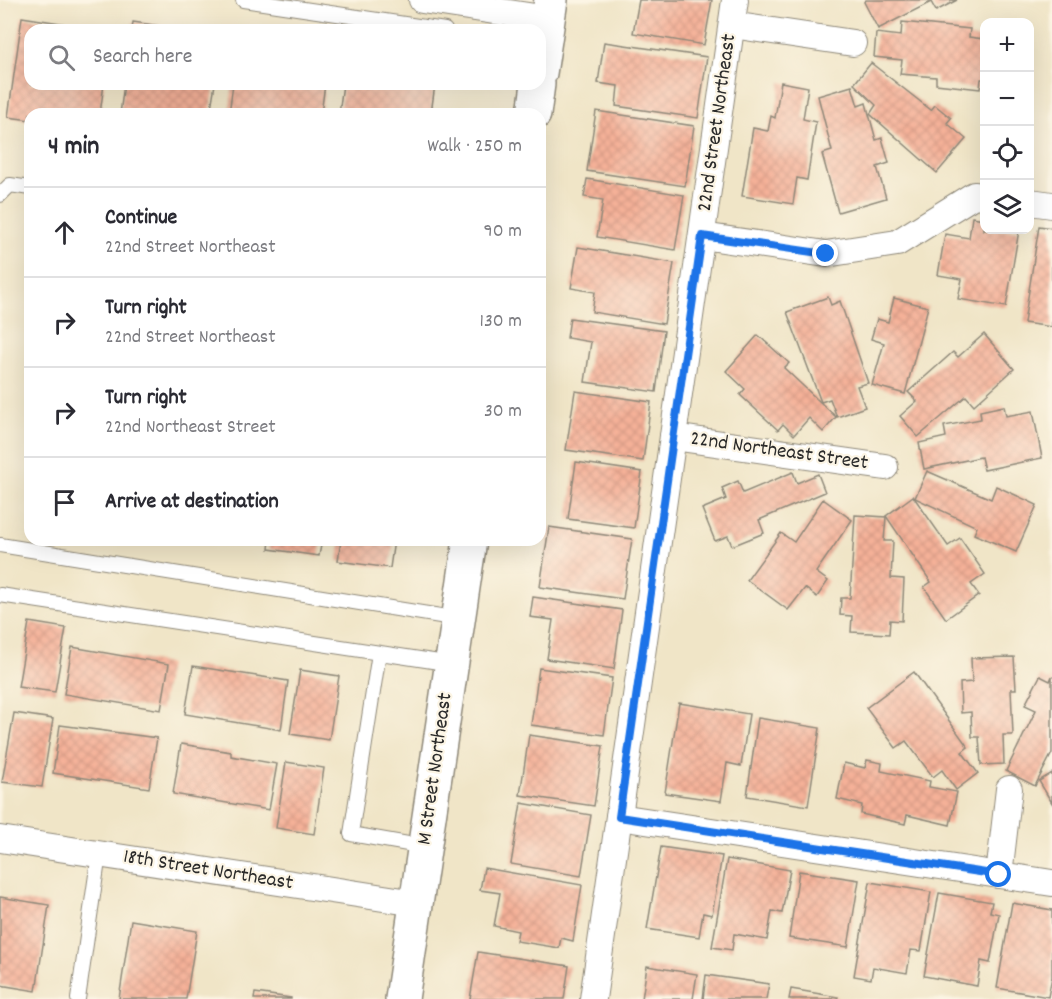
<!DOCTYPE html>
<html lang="en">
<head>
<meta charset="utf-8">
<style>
	body { margin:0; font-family:Dekko,sans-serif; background:#f2f2f3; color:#2b2b33 }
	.controls { position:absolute; right:18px; top:18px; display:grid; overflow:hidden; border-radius:12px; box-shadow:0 6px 24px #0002 }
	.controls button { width:54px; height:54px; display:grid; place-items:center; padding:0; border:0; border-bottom:2px solid #e1e1e2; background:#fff; color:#2b2b33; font:30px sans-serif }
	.stop { position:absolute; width:18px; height:18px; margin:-14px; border:4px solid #1a73e8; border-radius:50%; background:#fff }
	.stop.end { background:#1a73e8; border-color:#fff; box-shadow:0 2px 6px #0008 }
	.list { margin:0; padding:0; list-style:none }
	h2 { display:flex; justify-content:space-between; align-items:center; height:78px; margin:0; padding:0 24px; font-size:26px }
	h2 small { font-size:20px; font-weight:400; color:#7c7c81 }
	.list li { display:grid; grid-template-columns:39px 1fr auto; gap:18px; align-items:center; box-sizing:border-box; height:90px; padding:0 24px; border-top:2px solid #e1e1e2 }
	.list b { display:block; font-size:22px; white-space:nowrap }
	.list p { margin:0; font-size:20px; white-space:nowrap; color:#7c7c81 }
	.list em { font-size:20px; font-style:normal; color:#7c7c81 }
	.icon { flex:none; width:33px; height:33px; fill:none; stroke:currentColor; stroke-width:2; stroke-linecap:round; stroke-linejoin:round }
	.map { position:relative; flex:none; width:1052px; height:999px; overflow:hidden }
	.search { position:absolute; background:#fff; box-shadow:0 6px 24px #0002; left:24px; top:24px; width:522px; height:66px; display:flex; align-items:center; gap:15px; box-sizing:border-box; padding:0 21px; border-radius:18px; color:#7c7c81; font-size:22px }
	.panel { position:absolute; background:#fff; box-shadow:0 6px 24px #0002; left:24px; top:108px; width:522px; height:438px; border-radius:18px }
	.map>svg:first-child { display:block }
</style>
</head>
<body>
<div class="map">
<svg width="1052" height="999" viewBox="0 0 1052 999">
	<defs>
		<pattern id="building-cross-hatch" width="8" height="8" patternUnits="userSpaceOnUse" patternTransform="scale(1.5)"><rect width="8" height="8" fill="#f5b198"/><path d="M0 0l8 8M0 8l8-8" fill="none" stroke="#d29883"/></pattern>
	</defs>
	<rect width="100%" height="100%" fill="#fcf5e5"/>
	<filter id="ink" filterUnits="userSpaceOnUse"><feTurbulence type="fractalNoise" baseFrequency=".0167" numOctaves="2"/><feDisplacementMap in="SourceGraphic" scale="12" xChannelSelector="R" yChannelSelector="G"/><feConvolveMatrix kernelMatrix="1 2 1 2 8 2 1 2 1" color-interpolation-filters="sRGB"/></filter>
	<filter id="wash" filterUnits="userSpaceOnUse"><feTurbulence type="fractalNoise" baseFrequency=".008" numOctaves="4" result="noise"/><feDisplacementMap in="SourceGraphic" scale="24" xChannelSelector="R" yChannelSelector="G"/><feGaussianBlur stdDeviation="1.35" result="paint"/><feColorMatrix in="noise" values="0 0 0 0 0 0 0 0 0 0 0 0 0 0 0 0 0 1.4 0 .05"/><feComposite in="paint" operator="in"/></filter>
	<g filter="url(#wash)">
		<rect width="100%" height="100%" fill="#f0e5c7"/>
		<g id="blocks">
			<g fill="url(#building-cross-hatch)">
				<polygon points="639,0 712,0 704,45 633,33"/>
				<polygon points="866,0 957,0 936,11 931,2 878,29 864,2"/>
				<polygon points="22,17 98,29 30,30 30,84 104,84 100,114 30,114 30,120 8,117"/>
				<polygon points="133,22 180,29 180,30 132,30"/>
				<polygon points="902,22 970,29 969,37 984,39 984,79 981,79 980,89 936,84 936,77 900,74 902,60 874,57 876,33 901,36"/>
				<polygon points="604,42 707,57 698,118 616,106 618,86 598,83"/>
				<polygon points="871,63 931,110 935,105 951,118 947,123 966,139 937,173 870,114 876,105 854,84"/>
				<polygon points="781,82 808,87 803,119 816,122 807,180 797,178 793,204 742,196 753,128 768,131 771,116 775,118"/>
				<polygon points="124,84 215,84 210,114 120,114"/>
				<polygon points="233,84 325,84 321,114 229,114"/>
				<polygon points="343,84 435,84 431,114 339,114"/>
				<polygon points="852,86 858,106 866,103 876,140 882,138 889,163 877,167 886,198 838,212 822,154 832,151 818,96"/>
				<polygon points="596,111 694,126 685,186 587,171"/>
				<polygon points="587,179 684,195 675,250 597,237 603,200 584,197"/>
				<polygon points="972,217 984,219 984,230 1019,230 1006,307 958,299 962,279 938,275 945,234 969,238"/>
				<polygon points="1039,226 1052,228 1052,327 1024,323"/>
				<polygon points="578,247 674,263 664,324 592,312 595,292 571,288"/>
				<polygon points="828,297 831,305 840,301 868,383 857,386 865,407 837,417 830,399 821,402 787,312"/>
				<polygon points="894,298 928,307 905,394 872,385 884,343 871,339 877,319 888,322"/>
				<polygon points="570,318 664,331 656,392 585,382 591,342 567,338"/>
				<polygon points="984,334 1014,369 974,405 966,396 918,437 900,416 917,401 908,392 953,352 958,357"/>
				<polygon points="758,335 789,363 784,368 836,417 823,432 809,418 794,435 783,424 778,430 740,395 745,389 726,371"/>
				<polygon points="575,391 651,402 643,461 566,450"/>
				<polygon points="1004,406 1006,416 1033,411 1042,458 984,470 981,457 924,469 919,443 946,437 944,426 981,419 980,411"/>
				<polygon points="576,462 642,472 634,528 568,519"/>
				<polygon points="927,471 991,499 996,486 1037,505 1016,552 974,534 977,527 915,498"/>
				<polygon points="793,472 797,483 818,474 825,492 759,520 764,533 732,546 728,536 715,541 702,509 726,499 722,488 738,481 743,493"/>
				<polygon points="913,496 948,546 960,538 985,574 971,584 979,595 946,619 924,587 931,582 886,516"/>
				<polygon points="823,499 852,520 816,572 828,581 817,597 805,588 788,610 747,580 781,533 794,542"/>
				<polygon points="855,515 886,517 884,541 893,541 891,578 904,579 902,621 890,620 889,634 851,632 852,616 840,615 841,598 850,598"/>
				<polygon points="549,527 632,539 623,599 540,587"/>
				<polygon points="270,540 322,540 319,556 269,549"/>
				<polygon points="341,540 394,540 390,568 338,561"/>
				<polygon points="533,597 622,610 614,669 547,659 553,620 530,617"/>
				<polygon points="29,622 66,628 55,692 18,687"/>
				<polygon points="72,647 169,664 161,710 64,694"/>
				<polygon points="1014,657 1016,689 1011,689 1013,735 1003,735 1004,764 981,765 979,737 972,737 971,712 961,713 960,683 972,682 971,658"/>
				<polygon points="193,666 288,681 281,730 185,714"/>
				<polygon points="539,668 612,678 604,735 531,725"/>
				<polygon points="300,670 339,676 329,740 290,734"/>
				<polygon points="914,672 968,747 962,752 978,773 956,790 942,770 933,777 906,741 896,748 866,708"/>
				<polygon points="1040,676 1050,681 1052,676 1052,753 1035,786 1006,771 1036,710 1025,705"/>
				<polygon points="679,703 749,714 741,766 727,763 721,801 665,793"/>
				<polygon points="14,713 53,719 42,787 2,782"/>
				<polygon points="758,718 820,728 808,806 747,796"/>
				<polygon points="60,725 157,738 149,788 53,773"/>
				<polygon points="529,735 603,746 594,806 520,795"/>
				<polygon points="181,744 231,752 231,756 277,764 269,810 173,794"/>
				<polygon points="867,760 882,763 881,771 930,781 929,787 957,792 950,825 907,815 905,824 861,814 862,805 837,799 844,763 865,768"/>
				<polygon points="286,762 324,768 314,834 276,828"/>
				<polygon points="1052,773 1052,803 1039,781"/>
				<polygon points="521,803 591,815 581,876 511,864"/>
				<polygon points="661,847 722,856 712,915 703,913 699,937 647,929"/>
				<polygon points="727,859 790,870 782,913 772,911 767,940 734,934 732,950 712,947"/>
				<polygon points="484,868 582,885 573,941 561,938 559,948 516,941 518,931 494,926 500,893 480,890"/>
				<polygon points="799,871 859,880 848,947 789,938"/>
				<polygon points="870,882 931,892 921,951 911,950 907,973 873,967 871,979 854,976"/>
				<polygon points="939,893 992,902 990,912 999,914 990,963 981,961 977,986 924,976"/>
				<polygon points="0,897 49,905 36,991 0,985"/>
				<polygon points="1012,903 1052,910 1052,977 1048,997 997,988"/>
				<polygon points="131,920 197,931 186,999 119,999"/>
				<polygon points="478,952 569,966 564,999 470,999"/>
				<polygon points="647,966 697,974 693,999 642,999"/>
				<polygon points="706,975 769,984 766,999 703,999"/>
				<polygon points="791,989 838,997 837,999 789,999"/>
				<polygon points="255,993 291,998 291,999 254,999"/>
			</g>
		</g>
	</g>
	<g filter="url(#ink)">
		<use href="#blocks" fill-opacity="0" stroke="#8e8879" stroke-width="1.5"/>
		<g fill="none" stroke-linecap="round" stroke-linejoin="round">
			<defs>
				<g id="lane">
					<polyline points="243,0 445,30"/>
					<polyline points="0,195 10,185 30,188"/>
					<polyline points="0,545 459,619"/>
					<polyline points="0,595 452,664"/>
					<polyline points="379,653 351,834 425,847"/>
					<polyline points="78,999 99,854"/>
				</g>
				<g id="street">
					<polyline points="422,0 548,19"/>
					<polyline points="732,25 853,43"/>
					<polyline points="1030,202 1052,205"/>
					<polyline points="702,236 826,254 897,243 974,195 984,196"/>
					<polyline points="673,437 885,467"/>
					<polyline points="619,817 1052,883"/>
					<polyline points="0,839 416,903"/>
					<polyline points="999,875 1009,789"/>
					<polyline points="593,999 735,0"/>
				</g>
				<g id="secondary">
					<polyline points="540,73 551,0"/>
					<polyline points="534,114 538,84"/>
					<polyline points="402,999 470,540"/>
				</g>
			</defs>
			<use href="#lane" stroke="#8e8879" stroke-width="16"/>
			<use href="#street" stroke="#8e8879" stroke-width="28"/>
			<use href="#secondary" stroke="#8e8879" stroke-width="36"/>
			<use href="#lane" stroke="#fff" stroke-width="14"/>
			<use href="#street" stroke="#fff" stroke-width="26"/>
			<use href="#secondary" stroke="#fff" stroke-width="33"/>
		</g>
	</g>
	<g fill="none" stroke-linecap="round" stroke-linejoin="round" filter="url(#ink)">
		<polyline stroke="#1a73e8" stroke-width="8" points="826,254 702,236 619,817 999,875"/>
	</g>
	<g text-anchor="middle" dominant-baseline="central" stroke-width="4.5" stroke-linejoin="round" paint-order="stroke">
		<g font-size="21" fill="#2b2b2b" stroke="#fcf5e5">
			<text transform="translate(718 123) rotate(-82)">22nd Street Northeast</text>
			<text transform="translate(779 452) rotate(8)">22nd Northeast Street</text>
			<text transform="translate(436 769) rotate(-82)">M Street Northeast</text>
			<text transform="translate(208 871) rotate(9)">18th Street Northeast</text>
		</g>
	</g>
</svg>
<div class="controls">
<button>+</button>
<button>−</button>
<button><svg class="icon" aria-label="locate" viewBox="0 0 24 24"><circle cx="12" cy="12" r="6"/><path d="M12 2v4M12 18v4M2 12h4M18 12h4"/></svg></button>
<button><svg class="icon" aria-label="layers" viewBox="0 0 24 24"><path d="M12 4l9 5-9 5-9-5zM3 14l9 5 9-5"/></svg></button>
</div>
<div class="stop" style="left:999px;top:875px"></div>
<div class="stop end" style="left:826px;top:254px"></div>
<div class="search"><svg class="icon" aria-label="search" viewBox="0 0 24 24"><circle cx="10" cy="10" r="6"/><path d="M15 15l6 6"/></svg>Search here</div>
<section class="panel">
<h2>4 min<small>Walk · 250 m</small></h2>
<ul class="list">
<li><svg class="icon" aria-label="ahead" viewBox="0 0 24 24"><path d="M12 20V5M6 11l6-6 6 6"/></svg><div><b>Continue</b><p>22nd Street Northeast</p></div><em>90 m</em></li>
<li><svg class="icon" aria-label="right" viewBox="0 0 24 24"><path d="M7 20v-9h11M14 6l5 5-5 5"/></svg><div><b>Turn right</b><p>22nd Street Northeast</p></div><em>130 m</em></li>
<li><svg class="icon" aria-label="right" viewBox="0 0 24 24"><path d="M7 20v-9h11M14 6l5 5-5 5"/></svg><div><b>Turn right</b><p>22nd Northeast Street</p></div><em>30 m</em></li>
<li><svg class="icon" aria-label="arrive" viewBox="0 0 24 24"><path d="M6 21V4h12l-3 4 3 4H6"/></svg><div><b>Arrive at destination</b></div></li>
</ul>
</section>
</div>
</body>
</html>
